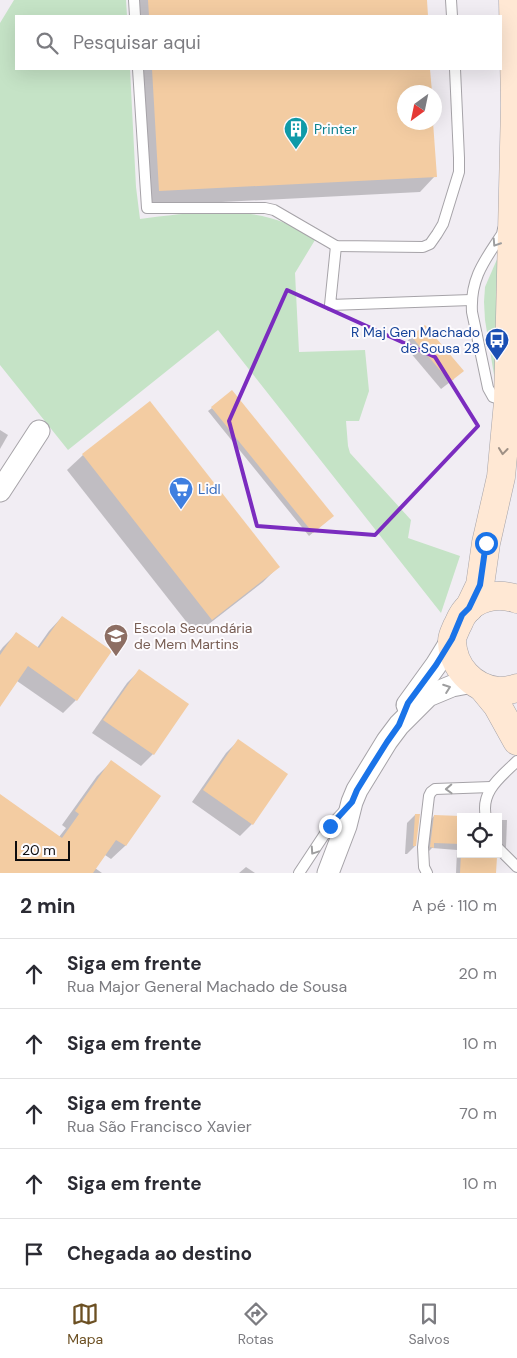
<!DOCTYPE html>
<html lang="pt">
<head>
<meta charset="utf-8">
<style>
	body { margin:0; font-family:"DM Sans",sans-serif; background:#f2f2f3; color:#2b2b33 }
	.controls { position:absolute; right:15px; bottom:15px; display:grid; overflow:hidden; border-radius:0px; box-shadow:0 5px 20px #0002 }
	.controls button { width:45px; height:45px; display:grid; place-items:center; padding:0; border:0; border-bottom:1px solid #e1e1e2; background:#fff; color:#2b2b33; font:25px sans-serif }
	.compass { position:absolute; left:397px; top:85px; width:45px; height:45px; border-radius:50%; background:#fff; box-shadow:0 5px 20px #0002; rotate:213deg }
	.scale { position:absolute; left:15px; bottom:12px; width:55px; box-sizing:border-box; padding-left:5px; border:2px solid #0d0c0e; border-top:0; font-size:14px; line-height:18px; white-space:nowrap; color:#0d0c0e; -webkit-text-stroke:4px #fdfbfe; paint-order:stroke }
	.stop { position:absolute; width:15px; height:15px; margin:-11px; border:4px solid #1a73e8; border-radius:50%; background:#fff }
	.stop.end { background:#1a73e8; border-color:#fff; box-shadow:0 1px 5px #0008 }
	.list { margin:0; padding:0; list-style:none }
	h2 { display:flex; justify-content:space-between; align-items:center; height:65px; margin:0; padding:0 20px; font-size:21px }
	h2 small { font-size:16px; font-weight:400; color:#7c7c81 }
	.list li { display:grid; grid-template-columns:32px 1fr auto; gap:15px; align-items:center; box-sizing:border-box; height:70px; padding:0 20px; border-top:1px solid #e1e1e2 }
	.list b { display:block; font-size:19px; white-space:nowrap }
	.list p { margin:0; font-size:16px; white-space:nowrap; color:#7c7c81 }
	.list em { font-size:16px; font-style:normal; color:#7c7c81 }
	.icon { flex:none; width:28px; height:28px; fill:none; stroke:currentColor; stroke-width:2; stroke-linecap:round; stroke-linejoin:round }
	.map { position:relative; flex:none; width:517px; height:873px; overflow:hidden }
	.search { position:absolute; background:#fff; box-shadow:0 5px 20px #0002; left:15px; right:15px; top:15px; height:55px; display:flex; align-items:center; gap:12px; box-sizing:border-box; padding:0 18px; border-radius:0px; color:#7c7c81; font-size:19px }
	.sheet { height:415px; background:#fff }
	nav { display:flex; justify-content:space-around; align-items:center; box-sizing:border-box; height:70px; border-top:1px solid #e1e1e2; background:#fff; font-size:14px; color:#7c7c81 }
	nav a { display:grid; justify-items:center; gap:2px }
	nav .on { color:#6c5023 }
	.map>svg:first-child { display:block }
</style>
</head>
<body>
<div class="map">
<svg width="517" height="873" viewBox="0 0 517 873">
	<rect width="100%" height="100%" fill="#f1edf3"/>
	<g fill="#c5e3c6">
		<path d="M14,0H126L127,16H16V69H130L136,187L140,219C185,213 243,205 285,223C296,227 305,234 315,240L295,273L299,352L365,350L369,391L359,421H346L348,446L350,453L411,520L408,538L460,556L441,613L218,330L68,450L0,365V23Z"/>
		<polygon points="501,250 496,387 485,320 484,302 485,287"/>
	</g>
	<g fill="#0003">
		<polygon points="132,0 425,0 426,16 133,16"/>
		<polygon points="136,69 429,69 431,92 404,92 404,122 435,176 420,192 144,206"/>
		<polygon points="412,336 454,379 441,389 404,345"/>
		<polygon points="212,408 328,520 309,536 208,411"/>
		<polygon points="0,430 8,435 0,449"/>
		<polygon points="83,455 278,567 263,582 196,634 67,470"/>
		<polygon points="62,617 76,700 63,713 17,681 0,705 0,651 3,647 16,634 37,648 49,631"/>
		<polygon points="139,671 153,754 141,766 92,733 127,683"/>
		<polygon points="238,741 252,824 240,836 192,802 226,753"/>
		<polygon points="111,762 159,796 125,846 111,859 105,855 95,868 102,873 0,873 0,796 59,837 66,828 62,825 97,776"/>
		<polygon points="415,815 415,846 407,854 405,854 407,823"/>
		<polygon points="434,816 461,818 461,854 493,854 496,858 495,873 456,873 457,850 432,848 427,853 429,822"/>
		<polygon points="498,820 507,820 506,847 500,852 498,850"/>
		<polygon points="246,867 255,873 239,873"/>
	</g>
	<g fill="#f3cca2">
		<polygon points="148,0 427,0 428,16 149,16"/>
		<polygon points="152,69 430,69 432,92 404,92 404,122 433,122 437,177 159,191"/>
		<polygon points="425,325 464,371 450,382 411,336"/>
		<polygon points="232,390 334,516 313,533 211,407"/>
		<polygon points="150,401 280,567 212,620 82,454"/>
		<polygon points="62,616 112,651 77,701 28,666 0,707 0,655 16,632 39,648"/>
		<polygon points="139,669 189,704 154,755 103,720"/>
		<polygon points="238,739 288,774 253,825 203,790"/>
		<polygon points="111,760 161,796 126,846 116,840 93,873 0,873 0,794 62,838 79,814 75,811"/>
		<polygon points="415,814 420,814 416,846 413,846"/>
		<polygon points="434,815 461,816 461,844 434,843 434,848 430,847"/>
		<polygon points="461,854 495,854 497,857 496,873 460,873"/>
	</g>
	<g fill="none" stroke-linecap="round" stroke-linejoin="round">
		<defs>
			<g id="lane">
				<polyline points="134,0 135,16"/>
				<polyline points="451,0 452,16"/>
				<polyline points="138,69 147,208 265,208 274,210 336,246 423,247 430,244 437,234 443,224 459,172 459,158 455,69"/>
				<path d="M503,229L502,234C485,260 470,278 472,312L488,388L493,397L506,401"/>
				<polyline points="336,246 330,305 471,300"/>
				<path d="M486,817C480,791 501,777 517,761"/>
				<polyline points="498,848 517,867"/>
				<polyline points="299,873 330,826 346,809"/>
				<polyline points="427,873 424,867 423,847 429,796 431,792 435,789 491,787"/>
			</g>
			<g id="street">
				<polyline points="0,491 39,431"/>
				<polyline points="407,705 436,665 452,639"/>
				<polyline points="328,873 346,826 352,802 357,790 387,741 399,725 428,696 452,686 473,682"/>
			</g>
			<g id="secondary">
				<path d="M517,599C498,592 473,597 462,616C460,619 459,623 457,626C455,631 452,636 452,641C453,667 472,688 498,691C504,691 511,690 517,688"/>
				<polyline points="469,608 480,585 486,543 501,477 508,402 515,105 513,0"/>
				<polyline points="483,688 497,705 517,741"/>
			</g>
		</defs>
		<use href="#lane" stroke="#a6a3a8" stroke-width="12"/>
		<use href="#street" stroke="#a6a3a8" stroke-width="23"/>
		<use href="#secondary" stroke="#a6a3a8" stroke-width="29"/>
		<use href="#lane" stroke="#fff" stroke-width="10"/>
		<use href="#street" stroke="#fff" stroke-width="21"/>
		<use href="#secondary" stroke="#ffe8d4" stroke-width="28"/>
	</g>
	<defs><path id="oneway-chevron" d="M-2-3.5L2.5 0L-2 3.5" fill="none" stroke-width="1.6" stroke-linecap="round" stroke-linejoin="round" transform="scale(1.25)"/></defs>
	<g stroke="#9e9e9f">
		<use href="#oneway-chevron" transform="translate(496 243) rotate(123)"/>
		<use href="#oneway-chevron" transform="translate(447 688) rotate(-20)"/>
		<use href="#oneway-chevron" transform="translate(449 789) rotate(178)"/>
		<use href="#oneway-chevron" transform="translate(314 851) rotate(124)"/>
	</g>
	<use stroke="#9e9085" href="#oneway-chevron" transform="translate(503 451) rotate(96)"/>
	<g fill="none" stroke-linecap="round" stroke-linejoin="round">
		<polyline stroke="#1a73e8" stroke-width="6" points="330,826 352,802 357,790 370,769 387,742 399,725 408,703 436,665 452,639 462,615 469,608 480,585 486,543"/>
	</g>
	<path fill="none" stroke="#7b2cbf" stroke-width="4" stroke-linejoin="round" d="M287,290L435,357L478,426L375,535L257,526L229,421Z"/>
	<defs>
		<symbol id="building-pin" viewBox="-11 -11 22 30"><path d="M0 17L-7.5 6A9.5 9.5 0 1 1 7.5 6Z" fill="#0f9aa8" stroke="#fdfbfe"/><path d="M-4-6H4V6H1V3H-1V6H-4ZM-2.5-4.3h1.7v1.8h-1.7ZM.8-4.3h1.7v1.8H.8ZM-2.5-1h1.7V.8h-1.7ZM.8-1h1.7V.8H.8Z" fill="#fff"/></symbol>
		<symbol id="bus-pin" viewBox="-11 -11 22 30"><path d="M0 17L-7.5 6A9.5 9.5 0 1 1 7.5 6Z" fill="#1a4fb4" stroke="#fdfbfe"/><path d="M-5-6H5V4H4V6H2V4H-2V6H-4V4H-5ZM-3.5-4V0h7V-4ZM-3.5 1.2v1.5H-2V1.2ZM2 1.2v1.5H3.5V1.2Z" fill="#fff"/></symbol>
		<symbol id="supermarket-pin" viewBox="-11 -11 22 30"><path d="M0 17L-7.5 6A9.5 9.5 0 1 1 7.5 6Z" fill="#3f7fe0" stroke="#fdfbfe"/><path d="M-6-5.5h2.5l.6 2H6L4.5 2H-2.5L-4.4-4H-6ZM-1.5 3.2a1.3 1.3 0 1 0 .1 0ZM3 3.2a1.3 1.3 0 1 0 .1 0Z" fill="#fff"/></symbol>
		<symbol id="school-pin" viewBox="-11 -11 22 30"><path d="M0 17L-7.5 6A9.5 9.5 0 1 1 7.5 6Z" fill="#8d6e63" stroke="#fdfbfe"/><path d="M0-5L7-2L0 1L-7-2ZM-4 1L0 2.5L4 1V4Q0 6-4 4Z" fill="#fff"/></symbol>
	</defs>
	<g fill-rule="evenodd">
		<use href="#building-pin" x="282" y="115" width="28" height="38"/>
		<use href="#bus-pin" x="483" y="326" width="28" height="38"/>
		<use href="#supermarket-pin" x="167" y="475" width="28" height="38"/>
		<use href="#school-pin" x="102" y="622" width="28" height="38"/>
	</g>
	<g text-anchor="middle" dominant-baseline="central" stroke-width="4" stroke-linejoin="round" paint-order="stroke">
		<g font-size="14" fill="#0d838f" stroke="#fdfbfe" text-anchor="start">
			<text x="314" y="129">Printer</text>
		</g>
		<g font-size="14" fill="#164399" stroke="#fdfbfe" text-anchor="end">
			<text x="480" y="332">R Maj Gen Machado<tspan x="480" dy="16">de Sousa 28</tspan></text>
		</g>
		<g font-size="14" fill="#366cbe" stroke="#fdfbfe" text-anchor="start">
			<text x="198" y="489">Lidl</text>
		</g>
		<g font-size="14" fill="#785e54" stroke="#fdfbfe" text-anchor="start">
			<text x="134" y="628">Escola Secundária<tspan x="134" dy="16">de Mem Martins</tspan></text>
		</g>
	</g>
</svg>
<div class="controls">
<button><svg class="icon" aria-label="locate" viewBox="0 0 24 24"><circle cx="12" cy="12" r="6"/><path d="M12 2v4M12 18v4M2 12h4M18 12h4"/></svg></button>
</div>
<svg class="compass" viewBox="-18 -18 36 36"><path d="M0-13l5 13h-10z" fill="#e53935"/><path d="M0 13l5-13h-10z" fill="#7c7c81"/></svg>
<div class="scale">20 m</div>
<div class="stop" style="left:486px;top:543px"></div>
<div class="stop end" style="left:330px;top:826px"></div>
<div class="search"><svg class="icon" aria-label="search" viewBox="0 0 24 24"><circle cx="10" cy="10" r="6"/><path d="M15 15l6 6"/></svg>Pesquisar aqui</div>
</div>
<section class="sheet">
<h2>2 min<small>A pé · 110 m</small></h2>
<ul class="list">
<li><svg class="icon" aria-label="ahead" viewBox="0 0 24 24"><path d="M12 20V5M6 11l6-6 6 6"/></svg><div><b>Siga em frente</b><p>Rua Major General Machado de Sousa</p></div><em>20 m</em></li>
<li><svg class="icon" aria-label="ahead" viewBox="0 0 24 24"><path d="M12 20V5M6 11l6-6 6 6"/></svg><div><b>Siga em frente</b></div><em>10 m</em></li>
<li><svg class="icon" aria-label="ahead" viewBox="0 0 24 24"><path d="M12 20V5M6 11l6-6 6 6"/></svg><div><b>Siga em frente</b><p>Rua São Francisco Xavier</p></div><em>70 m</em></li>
<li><svg class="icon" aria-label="ahead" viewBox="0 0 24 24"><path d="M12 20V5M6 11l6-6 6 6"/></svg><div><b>Siga em frente</b></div><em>10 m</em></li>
<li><svg class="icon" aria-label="arrive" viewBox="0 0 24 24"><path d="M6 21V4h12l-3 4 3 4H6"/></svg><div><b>Chegada ao destino</b></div></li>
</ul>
</section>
<nav>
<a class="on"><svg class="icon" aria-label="map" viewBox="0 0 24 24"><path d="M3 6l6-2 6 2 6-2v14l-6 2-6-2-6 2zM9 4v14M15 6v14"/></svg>Mapa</a>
<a><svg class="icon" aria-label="directions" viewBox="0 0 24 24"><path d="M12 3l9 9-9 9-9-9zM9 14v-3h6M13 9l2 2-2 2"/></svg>Rotas</a>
<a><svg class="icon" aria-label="saved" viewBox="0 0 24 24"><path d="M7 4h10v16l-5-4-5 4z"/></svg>Salvos</a>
</nav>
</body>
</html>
